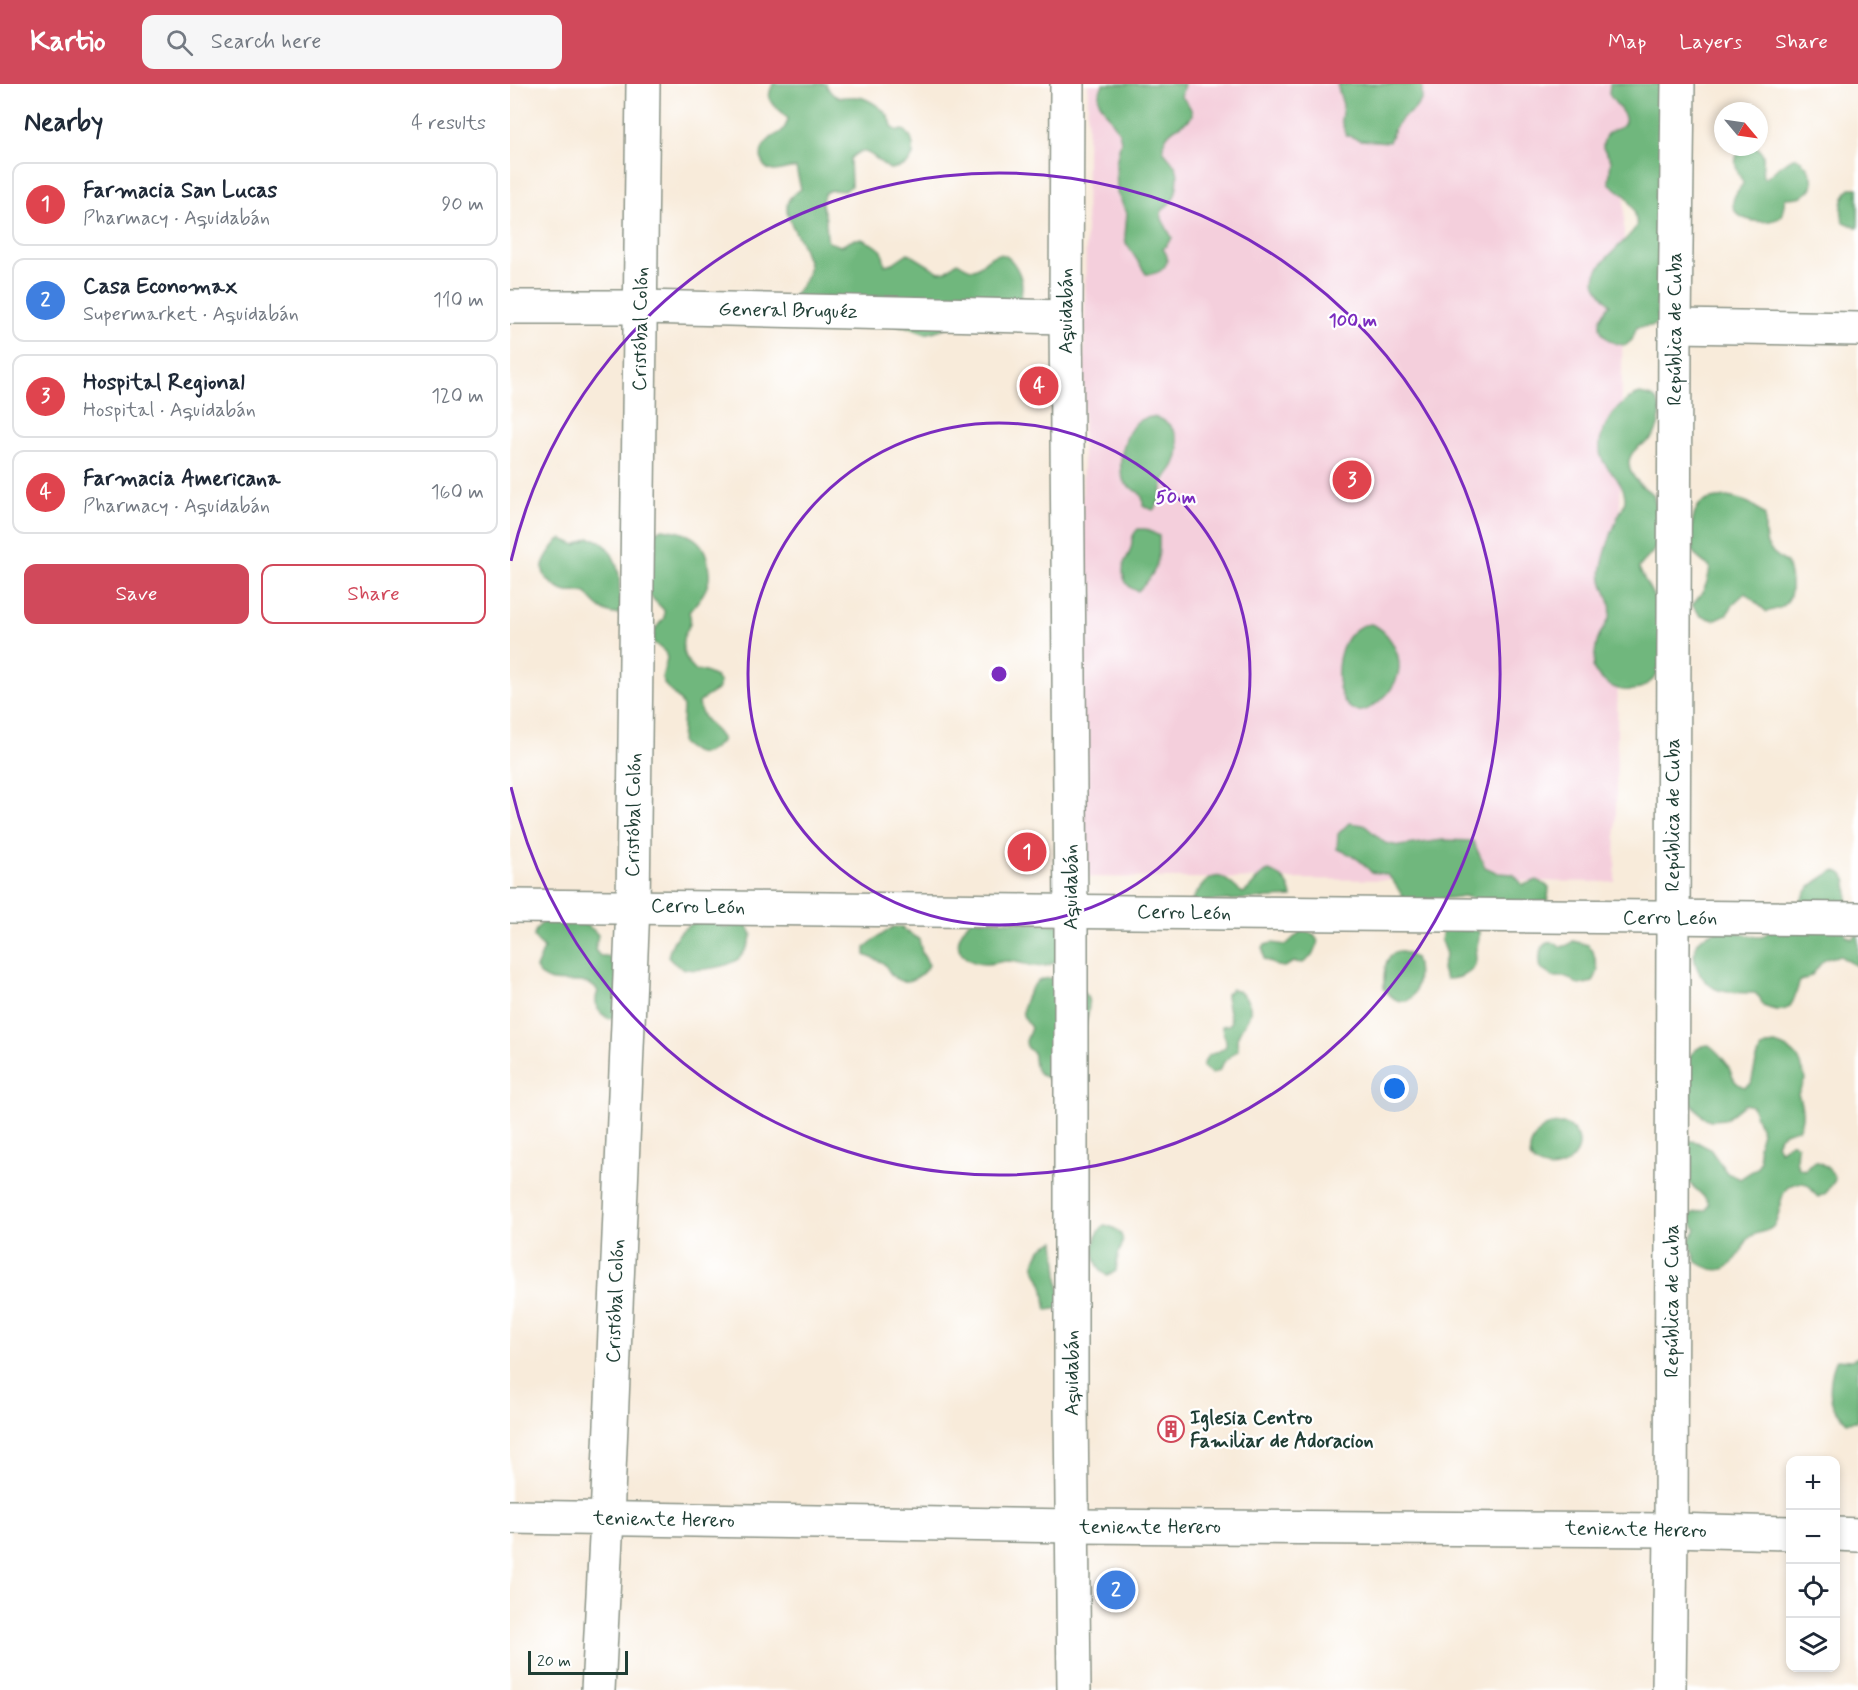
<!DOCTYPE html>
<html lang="en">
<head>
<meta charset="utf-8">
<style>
	body { margin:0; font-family:Mynerve,sans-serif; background:#f6f6f7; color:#1f2937 }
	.controls { position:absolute; right:18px; bottom:18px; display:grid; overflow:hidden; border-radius:12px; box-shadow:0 3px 9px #0003 }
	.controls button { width:54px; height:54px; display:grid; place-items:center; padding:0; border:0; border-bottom:2px solid #e0e1e3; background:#fff; color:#1f2937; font:30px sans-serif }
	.compass { position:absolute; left:1204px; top:18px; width:54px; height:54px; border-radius:50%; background:#fff; box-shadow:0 3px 9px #0003; rotate:119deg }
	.scale { position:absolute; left:18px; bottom:15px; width:100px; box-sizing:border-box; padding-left:6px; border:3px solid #1f3d34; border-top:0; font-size:16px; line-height:21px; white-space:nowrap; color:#1f3d34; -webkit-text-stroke:4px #fff; paint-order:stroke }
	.you { position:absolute; left:885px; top:1005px; width:21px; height:21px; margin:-15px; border:4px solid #fff; border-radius:50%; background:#1a73e8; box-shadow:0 0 0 9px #1a73e833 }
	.badge { display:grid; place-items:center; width:39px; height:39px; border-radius:50%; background:#d1495b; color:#fff; font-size:20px; font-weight:700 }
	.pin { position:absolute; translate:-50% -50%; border:3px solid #fff; box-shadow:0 2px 6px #0006 }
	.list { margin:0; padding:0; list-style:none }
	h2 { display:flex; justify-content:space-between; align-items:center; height:78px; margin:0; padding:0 24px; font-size:26px }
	h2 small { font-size:20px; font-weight:400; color:#747a83 }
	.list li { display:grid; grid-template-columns:39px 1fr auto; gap:18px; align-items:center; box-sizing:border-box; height:84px; margin:0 12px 12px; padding:0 12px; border:2px solid #e0e1e3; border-radius:12px }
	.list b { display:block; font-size:22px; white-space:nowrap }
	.list p { margin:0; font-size:20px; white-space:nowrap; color:#747a83 }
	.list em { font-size:20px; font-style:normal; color:#747a83 }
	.actions { display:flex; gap:12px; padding:18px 24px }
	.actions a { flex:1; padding:14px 0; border:2px solid #d1495b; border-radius:12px; text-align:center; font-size:21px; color:#d1495b }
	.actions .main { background:#d1495b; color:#fff }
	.icon { flex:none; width:33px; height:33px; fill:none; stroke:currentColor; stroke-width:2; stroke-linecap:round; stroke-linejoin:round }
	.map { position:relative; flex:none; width:1348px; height:1606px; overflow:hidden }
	header { display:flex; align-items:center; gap:36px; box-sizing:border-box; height:84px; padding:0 30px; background:#d1495b; color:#fff }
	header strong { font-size:28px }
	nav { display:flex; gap:33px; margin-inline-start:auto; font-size:21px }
	.search { width:420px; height:54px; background:#f6f6f7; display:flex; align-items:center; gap:15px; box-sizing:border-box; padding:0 21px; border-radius:12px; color:#747a83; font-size:22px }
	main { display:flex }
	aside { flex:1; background:#fff }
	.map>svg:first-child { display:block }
</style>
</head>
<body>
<header>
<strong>Kartio</strong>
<div class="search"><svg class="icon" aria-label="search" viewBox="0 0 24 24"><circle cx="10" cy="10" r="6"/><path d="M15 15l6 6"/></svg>Search here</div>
<nav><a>Map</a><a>Layers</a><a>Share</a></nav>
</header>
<main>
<aside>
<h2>Nearby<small>4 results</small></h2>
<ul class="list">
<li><span class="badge" style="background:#e0444e">1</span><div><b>Farmacia San Lucas</b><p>Pharmacy · Aquidabán</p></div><em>90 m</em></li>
<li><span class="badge" style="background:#3f7fe0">2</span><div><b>Casa Economax</b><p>Supermarket · Aquidabán</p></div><em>110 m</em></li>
<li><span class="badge" style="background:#e0444e">3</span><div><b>Hospital Regional</b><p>Hospital · Aquidabán</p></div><em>120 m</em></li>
<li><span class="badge" style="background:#e0444e">4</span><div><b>Farmacia Americana</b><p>Pharmacy · Aquidabán</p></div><em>160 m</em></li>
</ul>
<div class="actions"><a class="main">Save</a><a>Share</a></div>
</aside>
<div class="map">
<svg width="1348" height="1606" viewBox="0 0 1348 1606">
	<rect width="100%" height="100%" fill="#fff"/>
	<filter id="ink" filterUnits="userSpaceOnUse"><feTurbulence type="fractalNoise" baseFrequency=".0167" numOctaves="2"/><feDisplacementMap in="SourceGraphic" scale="12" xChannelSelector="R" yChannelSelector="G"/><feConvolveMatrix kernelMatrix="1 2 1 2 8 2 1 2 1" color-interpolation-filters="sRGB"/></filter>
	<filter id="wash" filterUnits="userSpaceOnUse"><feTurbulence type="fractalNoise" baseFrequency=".008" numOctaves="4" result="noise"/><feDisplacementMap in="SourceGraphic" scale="24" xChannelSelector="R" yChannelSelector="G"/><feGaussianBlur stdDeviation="1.35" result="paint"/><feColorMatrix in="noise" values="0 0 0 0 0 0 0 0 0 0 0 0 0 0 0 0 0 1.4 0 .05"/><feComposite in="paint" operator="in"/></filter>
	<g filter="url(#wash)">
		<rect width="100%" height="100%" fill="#f8ebda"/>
		<polygon fill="#f4cfdc" points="578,0 1116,0 1105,798 567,793"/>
		<g fill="#70b77d" stroke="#487a58" stroke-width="1.5">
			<path d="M263,0H316C325,22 337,9 353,14C365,19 381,29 382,43L388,47L394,46C403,52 407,69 399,78C395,83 386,84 380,85C365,77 356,57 340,75L341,102L335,107L321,106L315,109C308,123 316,125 316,138C316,145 316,150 318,158L331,162L345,155H352L366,162L372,167L375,181L383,179L398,169L429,188L436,187L447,178C452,180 458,186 464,185C470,184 476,175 483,172C499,164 512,189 512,202C512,208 510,215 509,221L416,250L403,245L283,213C289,204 298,195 299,184C300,178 296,173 294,166C290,152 269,128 280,114C282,111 287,108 291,105L286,84C277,82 272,88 263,87C248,84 248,64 259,56C262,52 267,51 271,48C275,44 277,40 278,35C268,20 252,22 263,0Z"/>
			<path d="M593,0H674L671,12C698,40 668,35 657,52C654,56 653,61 653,66C657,72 665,79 667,86C669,95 667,112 660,119C656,123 654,123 651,129L652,135L662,154L653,165C664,179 651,191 636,190L616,159L615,152L617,129L607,109L606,79L611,56L609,48L589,17V10Z"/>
			<polygon points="827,0 912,0 912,15 904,26 892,34 884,45 879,58 850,56 836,51 831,36 833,21"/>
			<path d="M1100,0H1168L1154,136L1149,157L1157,198C1147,215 1144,218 1149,237L1143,242L1127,243L1122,256L1116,261C1103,261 1088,252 1090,238C1091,231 1096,226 1100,220C1095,214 1089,208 1086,201C1079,181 1118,159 1127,141L1124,126L1117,113L1099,99L1101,76L1093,64C1093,60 1094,54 1097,50C1104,44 1120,44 1114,31C1110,24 1103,17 1099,10Z"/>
			<path d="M1246,63C1259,70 1250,82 1253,93L1256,94L1274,79L1285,73C1296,77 1310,98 1298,108C1291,115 1283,113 1275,114L1272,132C1261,142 1222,139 1223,119C1223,109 1233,102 1233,99C1233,98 1229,91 1229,91C1221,73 1227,63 1246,63Z"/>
			<path d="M1340,104H1348V144L1334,138C1329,127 1332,113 1340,104Z"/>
			<path d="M1130,310C1134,311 1140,312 1144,314C1155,322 1149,345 1142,354C1138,359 1131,360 1126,365C1108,382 1128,401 1143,410C1147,426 1154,451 1144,466C1140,473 1133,477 1129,484C1135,499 1145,512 1150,527C1154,541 1149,573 1149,588C1131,615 1099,611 1083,584C1085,573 1085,562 1089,552C1092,546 1098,539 1100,532C1104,514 1088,502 1092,483C1095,468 1101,450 1107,435C1109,429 1116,421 1115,414C1114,396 1098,388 1092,375C1082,352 1107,316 1130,310Z"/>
			<path d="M641,333C664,335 675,360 665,380C662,387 655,392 653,400C650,410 652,418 643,426L633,422C634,403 621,409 614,397C606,382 614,349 627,338C631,335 636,334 641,333Z"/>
			<path d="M1217,413C1235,416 1243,419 1255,432C1255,459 1252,463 1277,479C1281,493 1286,513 1272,523C1269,525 1261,526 1257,528L1235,509L1225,518L1217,530L1204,536L1191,532L1182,521C1194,509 1198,499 1200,483C1193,478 1182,471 1181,462C1179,454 1183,426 1190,420C1197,414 1208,414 1217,413Z"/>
			<path d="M152,445C175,447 196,454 198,481C199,486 200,491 199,495C197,508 187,518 179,528C184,543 175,544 173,556C171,567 178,581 186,587H193L206,593L210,599L207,606L194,614L189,619C190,636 205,642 212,656C199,673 187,674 171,659L173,623L170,617L155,601L152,594L157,574L155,568L143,558L145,545L154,534V526L133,505L139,451Z"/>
			<path d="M628,445H636L649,452C650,478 647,489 628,507C616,504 611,493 614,480C615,475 619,472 620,467C624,457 619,454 628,445Z"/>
			<path d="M79,454C97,455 106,475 109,491C110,498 109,504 110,510C111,517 112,522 111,529C97,534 84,519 76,509C69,507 63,509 57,508C51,507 48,504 44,501C23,487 36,471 49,456L52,455L66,461Z"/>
			<path d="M861,540C877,545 890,567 889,584C888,599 876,614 864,621C859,625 853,628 847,627C819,622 820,542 861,540Z"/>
			<path d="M839,739L854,741L875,759L889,762L933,756L963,757L975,783L988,789L1003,790L1013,801L1027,796L1039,803L1038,817L973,822L961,814L954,812L897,820C893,813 883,794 877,791C873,789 866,789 861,788C851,776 842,770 827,765L828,750Z"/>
			<path d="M759,787C772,792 780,799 782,813L681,818C687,808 699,787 713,794C721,798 726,805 733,809C744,803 746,791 759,787Z"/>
			<path d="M1324,787C1348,788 1333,831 1335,851L1342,855L1348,850V883L1330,872C1303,873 1312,892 1290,897C1282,919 1283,934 1253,922L1250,914L1245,909C1233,908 1215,910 1204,904C1182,889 1173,856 1206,847C1221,843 1237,854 1252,853L1264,844L1283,837C1293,807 1297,802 1324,787Z"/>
			<path d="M461,835L550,841L549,876C528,889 520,879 499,877C491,877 483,880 475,880C462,880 445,871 449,855C451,847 456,841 461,835Z"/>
			<path d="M228,836L235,838L242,850C239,860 236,868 228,875C219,883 189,887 177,885C169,884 163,879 158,873C162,851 180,833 203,838C208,840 212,842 217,844Z"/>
			<path d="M35,837C54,837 75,834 88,851L85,866L90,872C101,870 106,877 112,885L107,931L100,935C87,929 83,920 88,907C71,886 38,911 26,884L34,865L24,854C24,846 28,842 35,837Z"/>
			<path d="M383,843H390L409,855L412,869L419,881C411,893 394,905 382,891C378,888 377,882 373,879C367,875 360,874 355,871V864L360,859Z"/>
			<path d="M933,844L969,847C970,855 967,859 966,866C965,870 966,872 966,876C965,890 948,895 936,895C929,882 933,882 936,870L931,857Z"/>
			<path d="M791,847C799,847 805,850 808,858L802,872L793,879L784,878L774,883L767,882L754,875L753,864L755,861L762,859L776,861Z"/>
			<path d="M1063,857L1078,861L1083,867L1088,887L1083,898L1069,901L1057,893H1043L1031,885C1029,875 1028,855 1045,859C1052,861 1047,864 1055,862C1059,861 1060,860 1063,857Z"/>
			<path d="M888,867L896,869L905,874C911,889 908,927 885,915C880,912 877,909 874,905C874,892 873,871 888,867Z"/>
			<path d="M540,894C551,897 570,902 577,913C586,927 558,984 551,1001L544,1000C540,994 533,993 528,988C523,983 525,974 523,968L517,964L516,957L521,944C519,940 514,935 513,931C511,922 519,905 526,899C529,895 535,895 540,894Z"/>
			<path d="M721,905C727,905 730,907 734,912C749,929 733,937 728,952C726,956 728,961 728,966L714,978L709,987L702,990L693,983C698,963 703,975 716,962C718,955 711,949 712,942L719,941L721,938L716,913V910Z"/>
			<path d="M1265,960C1287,967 1291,974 1295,996L1288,1010C1292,1022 1295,1033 1288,1045C1277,1048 1269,1049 1266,1060L1270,1067L1281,1058L1287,1062L1286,1077L1289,1084L1295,1086L1299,1081L1306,1077C1316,1082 1322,1085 1325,1096L1316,1109L1308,1113C1304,1110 1303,1107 1300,1103C1297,1099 1291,1098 1287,1099C1268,1103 1272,1124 1266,1138C1262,1148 1251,1147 1243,1151C1237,1154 1234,1161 1232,1166C1220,1187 1208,1192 1187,1178L1179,1157L1186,1145L1178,1133L1183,1129L1196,1126L1199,1120C1194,1109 1177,1099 1169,1090L1174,1056L1187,1058L1200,1065L1217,1089L1230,1095L1247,1084L1250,1077L1248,1062L1252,1048L1242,1022L1235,1020L1216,1035L1200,1036L1193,1033L1175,1011L1172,983C1179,973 1186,961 1199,961C1206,966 1212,973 1217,980C1223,990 1222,1000 1235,1003L1241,1000L1246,978L1251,964L1258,961Z"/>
			<path d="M1055,1040C1090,1059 1052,1098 1026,1080C1013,1072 1023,1052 1032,1045C1038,1040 1047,1040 1055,1040Z"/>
			<path d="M594,1141C605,1143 615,1149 612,1161C611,1165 609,1168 608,1171C607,1176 607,1181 606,1187L597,1192C580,1179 580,1155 594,1141Z"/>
			<path d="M545,1157L551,1224L537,1226C535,1219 535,1212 534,1206C533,1199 529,1194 526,1187C521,1174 533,1160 545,1157Z"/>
			<path d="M1348,1273V1335L1346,1337L1337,1338C1332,1333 1327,1328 1324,1323C1317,1311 1321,1287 1327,1275L1342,1276Z"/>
		</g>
	</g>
	<g filter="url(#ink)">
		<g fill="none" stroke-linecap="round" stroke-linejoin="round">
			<defs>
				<g id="minor">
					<polyline points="557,0 556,233 561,828 561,1324 564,1606"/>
					<polyline points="0,223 131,223 556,233"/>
					<polyline points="1165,242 1348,245"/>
					<polyline points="0,822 1348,835"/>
					<polyline points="0,1433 563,1442 1161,1446 1280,1449"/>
					<polyline points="1326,1450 1348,1451"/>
					<polyline points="88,1606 97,1435 123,822 133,0"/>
					<polyline points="1159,1606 1161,1446 1165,242 1168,0"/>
				</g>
			</defs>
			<use href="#minor" stroke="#8c9487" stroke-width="36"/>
			<use href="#minor" stroke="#fff" stroke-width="33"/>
		</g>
	</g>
	<g fill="none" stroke="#7b2cbf" stroke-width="3">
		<circle cx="489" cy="590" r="251"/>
		<path d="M1 477A501 501 0 1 1 1 703"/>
	</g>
	<defs>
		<symbol id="building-ring" viewBox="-11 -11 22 22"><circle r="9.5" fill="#fff" stroke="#d1495b" stroke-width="1.5"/><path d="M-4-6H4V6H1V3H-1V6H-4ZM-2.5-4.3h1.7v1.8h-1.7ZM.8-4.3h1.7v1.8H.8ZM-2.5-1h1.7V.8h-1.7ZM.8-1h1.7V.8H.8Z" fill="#d1495b"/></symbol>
	</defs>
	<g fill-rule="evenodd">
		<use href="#building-ring" x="646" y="1330" width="30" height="30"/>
	</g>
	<g text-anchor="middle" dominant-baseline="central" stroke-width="4.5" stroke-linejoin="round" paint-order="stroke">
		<g font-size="20" fill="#1f3d34" stroke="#fff">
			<text transform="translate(278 227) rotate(1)">General Bruguéz</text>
			<text transform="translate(556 227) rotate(-90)">Aquidabán</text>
			<text transform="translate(131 245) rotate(-89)">Cristóbal Colón</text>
			<text transform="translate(1165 245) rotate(-90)">República de Cuba</text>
			<text transform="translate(124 731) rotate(-89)">Cristóbal Colón</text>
			<text transform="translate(1163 731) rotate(-90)">República de Cuba</text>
			<text transform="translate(561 803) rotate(-90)">Aquidabán</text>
			<text transform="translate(188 823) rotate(1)">Cerro León</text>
			<text transform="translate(674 829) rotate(1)">Cerro León</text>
			<text x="1160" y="834">Cerro León</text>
			<text transform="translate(106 1217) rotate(-88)">Cristóbal Colón</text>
			<text transform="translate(1162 1217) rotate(-90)">República de Cuba</text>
			<text transform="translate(562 1289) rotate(-90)">Aquidabán</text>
			<text transform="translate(154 1436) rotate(1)">teniente Herero</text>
			<text x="640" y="1443">teniente Herero</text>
			<text transform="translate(1126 1446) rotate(1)">teniente Herero</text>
		</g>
		<g font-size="20" font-weight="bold" fill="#1f3d34" stroke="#fff" text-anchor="start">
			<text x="680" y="1334">Iglesia Centro<tspan x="680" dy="23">Familiar de Adoracion</tspan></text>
		</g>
	</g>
	<circle cx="489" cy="590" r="9" fill="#7b2cbf" stroke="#fff" stroke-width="3"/>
	<g font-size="18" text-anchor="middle" font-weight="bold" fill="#7b2cbf" stroke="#fff" stroke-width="4.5" stroke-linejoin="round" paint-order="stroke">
		<text x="843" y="242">100 m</text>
		<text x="666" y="419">50 m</text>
	</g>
</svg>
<div class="controls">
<button>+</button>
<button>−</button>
<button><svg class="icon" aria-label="locate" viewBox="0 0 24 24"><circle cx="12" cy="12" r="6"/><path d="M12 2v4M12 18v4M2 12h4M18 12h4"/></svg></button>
<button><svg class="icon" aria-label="layers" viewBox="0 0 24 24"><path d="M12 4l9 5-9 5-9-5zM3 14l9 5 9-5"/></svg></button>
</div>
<svg class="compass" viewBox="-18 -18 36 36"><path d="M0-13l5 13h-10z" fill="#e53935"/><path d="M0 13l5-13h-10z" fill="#747a83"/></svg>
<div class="scale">20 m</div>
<div class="you"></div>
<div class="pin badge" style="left:517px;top:768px;background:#e0444e">1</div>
<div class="pin badge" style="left:606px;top:1506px;background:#3f7fe0">2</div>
<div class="pin badge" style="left:842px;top:396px;background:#e0444e">3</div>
<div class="pin badge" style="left:529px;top:302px;background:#e0444e">4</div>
</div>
</main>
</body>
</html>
